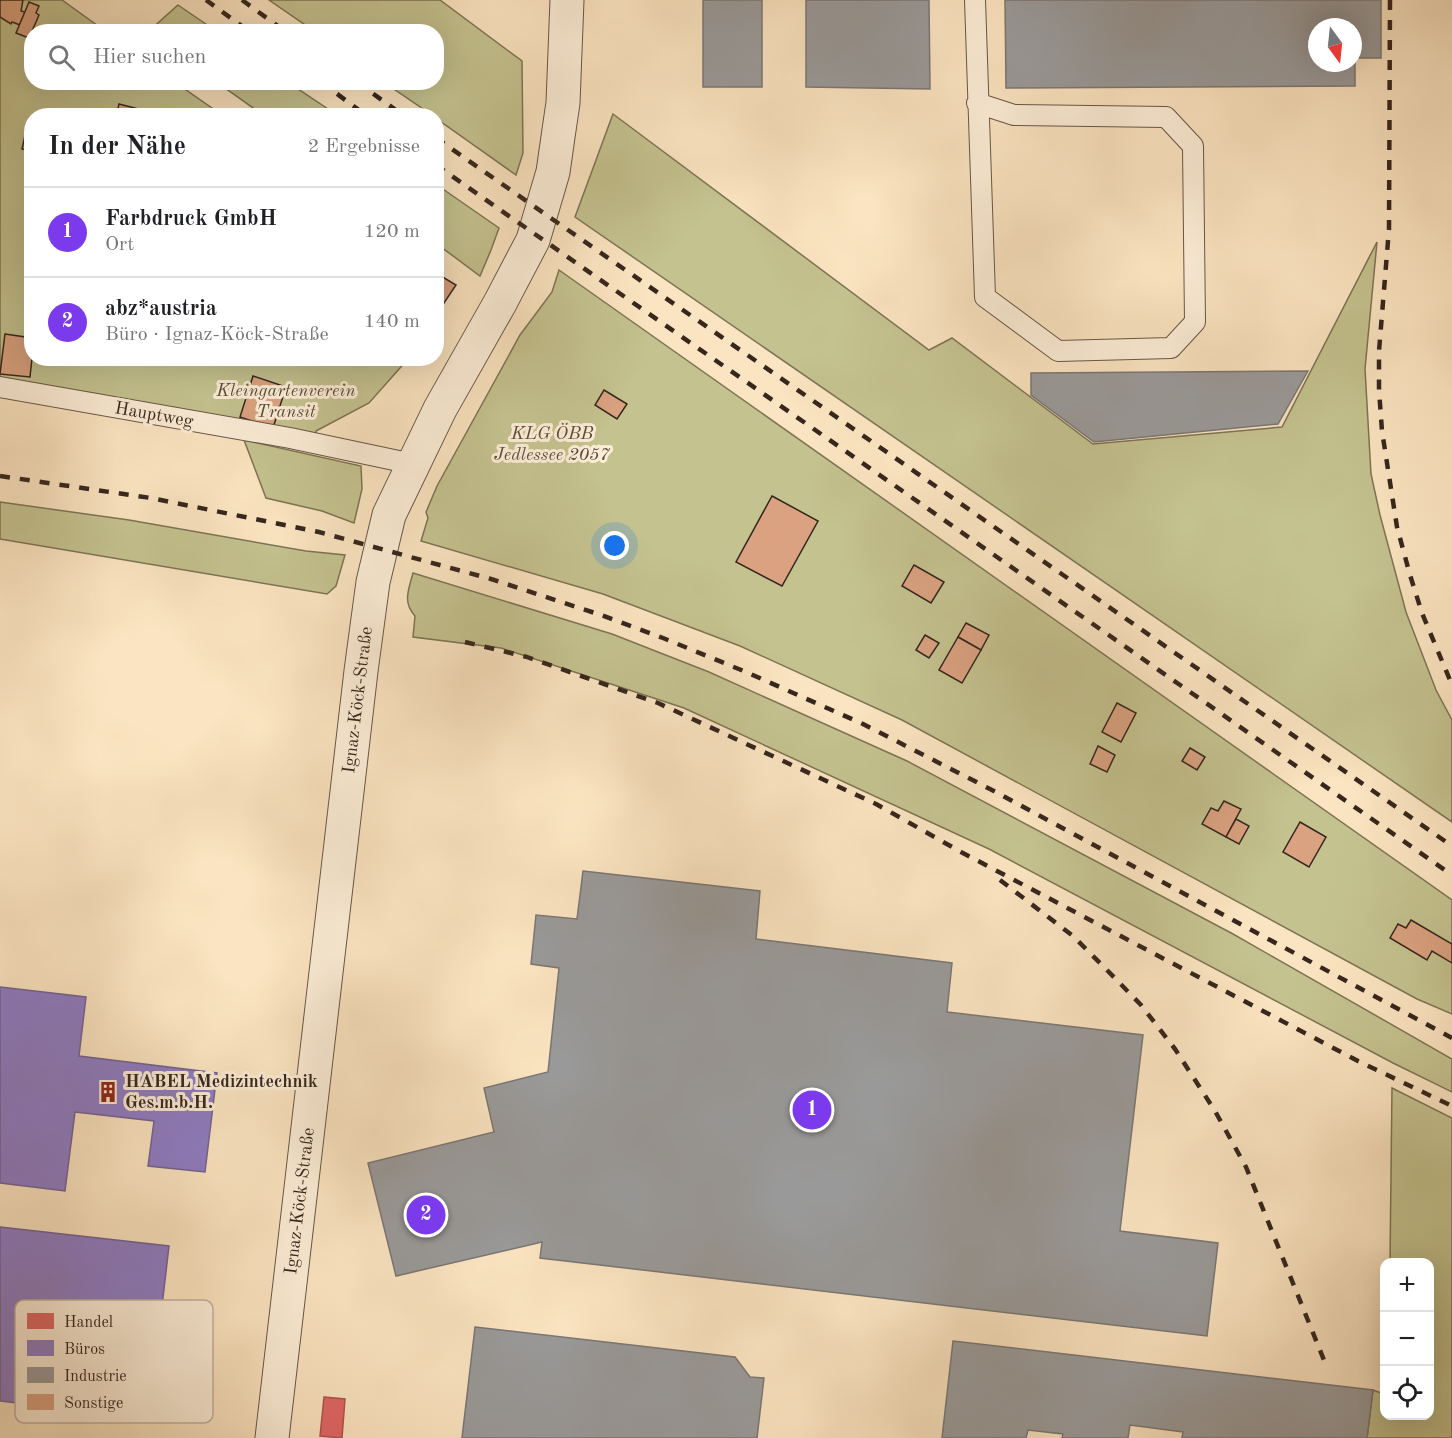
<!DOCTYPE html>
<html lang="de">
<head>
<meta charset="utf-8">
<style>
	body { margin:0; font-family:"Old Standard TT",serif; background:#f6f6f6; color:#202124 }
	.controls { position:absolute; right:18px; bottom:18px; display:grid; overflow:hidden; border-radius:12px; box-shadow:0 6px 24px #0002 }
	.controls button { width:54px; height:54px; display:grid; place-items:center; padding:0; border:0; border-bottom:2px solid #e0e0e0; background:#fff; color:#202124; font:30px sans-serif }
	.compass { position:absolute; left:1308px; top:18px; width:54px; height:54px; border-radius:50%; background:#fff; box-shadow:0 6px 24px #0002; rotate:165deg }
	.you { position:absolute; left:615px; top:546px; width:21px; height:21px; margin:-15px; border:4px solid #fff; border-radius:50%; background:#1a73e8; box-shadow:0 0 0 9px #1a73e833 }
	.badge { display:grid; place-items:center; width:39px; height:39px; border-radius:50%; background:#7c3aed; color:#fff; font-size:20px; font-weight:700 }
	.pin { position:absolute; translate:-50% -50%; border:3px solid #fff; box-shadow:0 2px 6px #0006 }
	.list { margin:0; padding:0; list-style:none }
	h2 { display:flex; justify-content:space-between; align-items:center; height:78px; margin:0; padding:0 24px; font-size:26px }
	h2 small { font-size:20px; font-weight:400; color:#757577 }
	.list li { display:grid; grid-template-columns:39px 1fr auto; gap:18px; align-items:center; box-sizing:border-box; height:90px; padding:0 24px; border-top:2px solid #e0e0e0 }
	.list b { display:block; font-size:22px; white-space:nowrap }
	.list p { margin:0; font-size:20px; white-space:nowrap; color:#757577 }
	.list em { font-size:20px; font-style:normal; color:#757577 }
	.icon { flex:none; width:33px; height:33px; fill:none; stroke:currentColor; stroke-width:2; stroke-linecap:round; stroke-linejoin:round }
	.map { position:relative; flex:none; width:1452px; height:1438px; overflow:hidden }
	.search { position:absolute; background:#fff; box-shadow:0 6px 24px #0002; left:24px; top:24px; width:420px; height:66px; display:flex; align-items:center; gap:15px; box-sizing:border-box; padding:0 21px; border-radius:24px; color:#757577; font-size:22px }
	.panel { position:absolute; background:#fff; box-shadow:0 6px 24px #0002; left:24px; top:108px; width:420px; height:258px; border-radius:24px }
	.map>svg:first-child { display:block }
</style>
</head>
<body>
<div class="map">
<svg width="1452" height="1438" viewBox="0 0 1452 1438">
	<rect width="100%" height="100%" fill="#fbe4c1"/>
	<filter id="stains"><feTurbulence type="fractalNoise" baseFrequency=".00333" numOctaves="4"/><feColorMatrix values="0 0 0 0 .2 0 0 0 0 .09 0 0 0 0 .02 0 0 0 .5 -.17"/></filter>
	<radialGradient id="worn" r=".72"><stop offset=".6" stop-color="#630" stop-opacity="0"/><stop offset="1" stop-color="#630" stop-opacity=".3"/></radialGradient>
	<g fill="#c4c28f" stroke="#7d7456" stroke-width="1.5">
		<polygon points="0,0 62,0 105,31 32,32 32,82 176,83 222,115 32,116 32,358 408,359 369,403 316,431 318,444 0,395"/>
		<polygon points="269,0 440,0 522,61 523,153 516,175 437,119 436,116 432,115 385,83 436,82 436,32 314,31"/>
		<polygon points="178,5 216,31 149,31"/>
		<polygon points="218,83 289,83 337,115 263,115"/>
		<polygon points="613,114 929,350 952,338 1093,444 1282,427 1377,242 1365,369 1371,474 1380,515 1406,612 1436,690 1452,720 1452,822 575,217"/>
		<polygon points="437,185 499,228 491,250 480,276 437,244"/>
		<polygon points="559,270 1452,900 1452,1014 1417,999 902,720 740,646 603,594 421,541 428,518 426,512 437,486 520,335 552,292"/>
		<polygon points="244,440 361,466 362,489 354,523 322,511 266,498"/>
		<polygon points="0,502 129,520 306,551 345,555 336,586 327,594 0,539"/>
		<path d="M413,573L612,634L709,672L907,761L1233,934L1452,1059V1092L1393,1063L989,849L684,708L501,648L413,637L415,616C402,602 409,589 413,573Z"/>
		<polygon points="1392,1088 1452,1118 1452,1438 1367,1438 1373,1390 1384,1394 1384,1416 1430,1416 1430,1262 1390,1262"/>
	</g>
	<polygon fill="#e06666" stroke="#ad5350" stroke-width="1.5" points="324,1397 345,1399 342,1438 320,1436"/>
	<g fill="#8e7cc3" stroke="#746292" stroke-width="1.5">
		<polygon points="0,987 86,997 79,1056 217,1073 205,1172 148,1166 154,1121 75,1112 65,1191 0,1183"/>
		<polygon points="0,1227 169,1246 149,1418 0,1401"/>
	</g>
	<g fill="#999" stroke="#7b7674" stroke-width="1.5" fill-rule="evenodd">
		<rect x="703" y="0" width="59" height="87"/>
		<polygon points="806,0 929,0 930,89 806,87"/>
		<path d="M1005,0H1381V58H1355V86L1006,88ZM1317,27H1353V63H1317Z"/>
		<polygon points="1308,371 1278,424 1094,442 1031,395 1031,373"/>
		<polygon points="583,871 760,891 756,939 952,963 947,1012 1143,1035 1120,1231 1218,1243 1207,1336 540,1258 542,1242 396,1276 368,1163 494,1132 484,1088 548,1072 559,968 531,964 536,915 577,919"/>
		<polygon points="475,1327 735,1357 750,1377 764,1378 757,1438 462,1438"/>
		<polygon points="953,1341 1373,1390 1367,1438 1182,1438 1183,1432 1130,1425 1128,1438 1062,1438 1063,1434 1028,1430 1026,1438 942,1438"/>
	</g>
	<g fill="#daa281" stroke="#36261e" stroke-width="1.5">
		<polygon points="0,0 23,0 21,11 25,12 20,25 12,22 11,24 0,17"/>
		<polygon points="29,2 39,6 36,13 39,15 29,38 16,33"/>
		<polygon points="119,104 158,114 158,116 116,116"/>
		<polygon points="28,122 32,122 32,151 22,149"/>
		<polygon points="436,273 456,285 436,315"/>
		<polygon points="5,334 32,338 32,358 30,377 0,374"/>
		<polygon points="253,376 286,387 273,428 240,417"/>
		<polygon points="604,390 627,404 617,419 595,405"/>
		<polygon points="772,496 818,521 782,586 736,562"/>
		<polygon points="914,565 944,582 931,603 902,586"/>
		<polygon points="966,623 989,635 981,650 958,637"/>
		<polygon points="925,635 939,643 929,658 916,650"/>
		<polygon points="958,637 981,650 962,683 939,670"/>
		<polygon points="1117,703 1136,713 1121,742 1102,732"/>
		<polygon points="1098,746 1115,755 1107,772 1090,764"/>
		<polygon points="1190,748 1205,757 1197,770 1182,761"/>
		<polygon points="1224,801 1241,809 1226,837 1202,824 1211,808 1218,811"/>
		<polygon points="1236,819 1249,826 1239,844 1226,837"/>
		<polygon points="1300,822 1326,837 1309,867 1283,852"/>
		<polygon points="1411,920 1452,944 1452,963 1432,951 1427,960 1390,938 1398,924 1406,928"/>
	</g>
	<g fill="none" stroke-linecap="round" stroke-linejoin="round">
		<defs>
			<g id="lane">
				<polyline points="975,0 985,297 1058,351 1171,348 1195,322 1193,146 1166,117 1014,115 977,103"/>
				<polyline points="0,387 290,438 413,464"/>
			</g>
			<polyline id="street" points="272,1438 361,671 373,582 389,515 440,409 500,303 533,240 553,172 559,130 563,103 567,0"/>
		</defs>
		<use href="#lane" stroke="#675647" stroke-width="22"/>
		<use href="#street" stroke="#675647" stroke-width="35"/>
		<use href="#lane" stroke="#fcedd7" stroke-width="20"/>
		<use href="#street" stroke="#fcedd7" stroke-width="33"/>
		<g stroke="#36261e" stroke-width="4.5" stroke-dasharray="10 10" stroke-linecap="butt">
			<polyline points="206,0 250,32"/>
			<polyline points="242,0 286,32"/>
			<polyline points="1390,0 1389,229 1379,351 1379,390 1382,431 1397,527 1410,575 1422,613 1452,685"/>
			<polyline points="321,82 367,116"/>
			<polyline points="357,82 404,116"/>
			<polyline points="436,138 1452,846"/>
			<polyline points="436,165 1452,875"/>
			<polyline points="0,476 151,498 319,532 491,579 601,615 663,638 746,672 863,724 990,789 1452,1038"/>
			<polyline points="465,642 527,657 658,703 876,804 961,852 1358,1061 1452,1106"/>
			<polyline points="1000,880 1073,936 1106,969 1141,1005 1175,1049 1215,1111 1246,1167 1326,1365"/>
		</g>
	</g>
	<defs>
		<symbol id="building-bare" viewBox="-9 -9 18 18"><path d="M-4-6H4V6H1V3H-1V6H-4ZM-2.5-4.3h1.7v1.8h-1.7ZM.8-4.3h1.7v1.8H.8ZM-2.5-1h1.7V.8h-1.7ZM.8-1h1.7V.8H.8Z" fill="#8f2418" stroke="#fcedd7" stroke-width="2.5" paint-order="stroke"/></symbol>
	</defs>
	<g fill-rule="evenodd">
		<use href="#building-bare" x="93" y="1077" width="30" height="30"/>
	</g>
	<g text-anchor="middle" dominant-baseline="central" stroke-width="6" stroke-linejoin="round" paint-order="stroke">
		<g font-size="18" font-style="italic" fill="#5a4d3a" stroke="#fcedd7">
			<text x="286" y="391">Kleingartenverein<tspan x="286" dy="21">Transit</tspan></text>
			<text x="552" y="434">KLG ÖBB<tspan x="552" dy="21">Jedlessee 2057</tspan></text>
		</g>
		<g font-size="18" fill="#36261e" stroke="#fcedd7">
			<text transform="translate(154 415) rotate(10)">Hauptweg</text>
			<text transform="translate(358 700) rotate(-83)">Ignaz-Köck-Straße</text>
			<text transform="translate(300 1201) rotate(-83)">Ignaz-Köck-Straße</text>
		</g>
		<g font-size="18" font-weight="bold" fill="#36261e" stroke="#fcedd7" text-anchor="start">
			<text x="125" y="1082">HABEL Medizintechnik<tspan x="125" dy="21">Ges.m.b.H.</tspan></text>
		</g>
	</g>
	<rect x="15" y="1300" width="198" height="123" rx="9" fill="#fcedd7" stroke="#c1b1a0" stroke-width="1.5"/>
	<rect x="27" y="1313" width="27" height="16" fill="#e06666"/>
	<rect x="27" y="1340" width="27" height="16" fill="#8e7cc3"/>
	<rect x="27" y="1367" width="27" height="16" fill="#999"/>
	<rect x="27" y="1394" width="27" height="16" fill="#daa281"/>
	<g font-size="16" fill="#36261e">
		<text x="64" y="1327">Handel</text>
		<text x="64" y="1354">Büros</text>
		<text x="64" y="1381">Industrie</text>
		<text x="64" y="1408">Sonstige</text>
	</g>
	<rect width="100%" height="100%" filter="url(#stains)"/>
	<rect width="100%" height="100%" fill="url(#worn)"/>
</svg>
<div class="controls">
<button>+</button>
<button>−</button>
<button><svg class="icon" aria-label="locate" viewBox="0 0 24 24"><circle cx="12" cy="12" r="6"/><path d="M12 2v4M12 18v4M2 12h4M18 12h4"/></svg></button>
</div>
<svg class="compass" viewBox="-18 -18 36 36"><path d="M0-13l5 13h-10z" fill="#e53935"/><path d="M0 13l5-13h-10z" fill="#757577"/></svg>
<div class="you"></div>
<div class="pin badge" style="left:812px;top:1110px">1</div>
<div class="pin badge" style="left:426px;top:1215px">2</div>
<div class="search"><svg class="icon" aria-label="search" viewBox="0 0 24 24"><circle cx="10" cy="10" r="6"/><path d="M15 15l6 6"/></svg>Hier suchen</div>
<section class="panel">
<h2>In der Nähe<small>2 Ergebnisse</small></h2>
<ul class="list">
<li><span class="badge">1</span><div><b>Farbdruck GmbH</b><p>Ort</p></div><em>120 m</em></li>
<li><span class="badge">2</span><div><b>abz*austria</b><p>Büro · Ignaz-Köck-Straße</p></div><em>140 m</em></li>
</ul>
</section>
</div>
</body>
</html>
